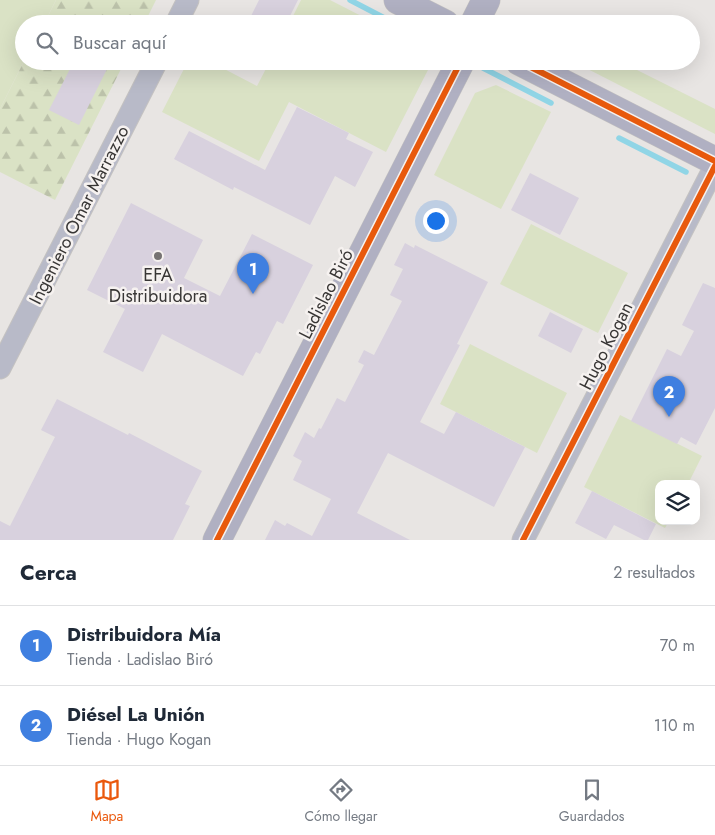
<!DOCTYPE html>
<html lang="es">
<head>
<meta charset="utf-8">
<style>
	body { margin:0; font-family:Jost,sans-serif; background:#f2f2f3; color:#1f2937 }
	.controls { position:absolute; right:15px; bottom:15px; display:grid; overflow:hidden; border-radius:10px; box-shadow:0 5px 20px #0002 }
	.controls button { width:45px; height:45px; display:grid; place-items:center; padding:0; border:0; border-bottom:1px solid #e0e1e3; background:#fff; color:#1f2937; font:25px sans-serif }
	.you { position:absolute; left:435px; top:220px; width:18px; height:18px; margin:-12px; border:4px solid #fff; border-radius:50%; background:#1a73e8; box-shadow:0 0 0 8px #1a73e833 }
	.badge { display:grid; place-items:center; width:32px; height:32px; border-radius:50%; background:#ea580c; color:#fff; font-size:16px; font-weight:700 }
	.pin { position:absolute; translate:-50% -41px; filter:drop-shadow(0 1px 2px #0008) }
	.pin::after { content:''; position:absolute; top:26px; width:18px; height:15px; background:inherit; clip-path:polygon(0 0,100% 0,50% 100%) }
	.list { margin:0; padding:0; list-style:none }
	h2 { display:flex; justify-content:space-between; align-items:center; height:65px; margin:0; padding:0 20px; font-size:21px }
	h2 small { font-size:16px; font-weight:400; color:#747a83 }
	.list li { display:grid; grid-template-columns:32px 1fr auto; gap:15px; align-items:center; box-sizing:border-box; height:80px; padding:0 20px; border-top:1px solid #e0e1e3 }
	.list b { display:block; font-size:19px; white-space:nowrap }
	.list p { margin:0; font-size:16px; white-space:nowrap; color:#747a83 }
	.list em { font-size:16px; font-style:normal; color:#747a83 }
	.icon { flex:none; width:28px; height:28px; fill:none; stroke:currentColor; stroke-width:2; stroke-linecap:round; stroke-linejoin:round }
	.map { position:relative; flex:none; width:715px; height:540px; overflow:hidden }
	.search { position:absolute; background:#fff; box-shadow:0 5px 20px #0002; left:15px; right:15px; top:15px; height:55px; display:flex; align-items:center; gap:12px; box-sizing:border-box; padding:0 18px; border-radius:28px; color:#747a83; font-size:19px }
	.sheet { height:225px; background:#fff }
	nav { display:flex; justify-content:space-around; align-items:center; box-sizing:border-box; height:70px; border-top:1px solid #e0e1e3; background:#fff; font-size:14px; color:#747a83 }
	nav a { display:grid; justify-items:center; gap:2px }
	nav .on { color:#ea580c }
	.map>svg:first-child { display:block }
</style>
</head>
<body>
<div class="map">
<svg width="715" height="540" viewBox="0 0 715 540">
	<defs>
		<pattern id="forest-firs" width="22" height="20" patternUnits="userSpaceOnUse" patternTransform="scale(1.25)"><rect width="22" height="20" fill="#dae2c5"/><path d="M5 1l3.5 6h-7zM16 11l3.5 6h-7z" fill="#bcc2aa"/></pattern>
	</defs>
	<rect width="100%" height="100%" fill="#e8e5e3"/>
	<g fill="#dae2c5">
		<polygon points="0,0 56,0 44,24 24,24 24,61 0,109"/>
		<polygon points="301,0 330,0 377,24 289,24"/>
		<polygon points="188,61 209,61 257,86 270,61 426,61 429,68 386,152 289,102 259,161 162,112"/>
		<polygon points="572,61 619,61 715,109 715,134"/>
		<polygon points="496,85 551,112 501,209 434,175 475,93"/>
		<polygon points="531,224 628,273 598,333 500,284"/>
		<polygon points="470,344 567,393 537,453 440,404"/>
		<polygon points="620,415 702,456 688,484 659,484 659,521 669,521 665,528 584,487"/>
	</g>
	<g fill="url(#forest-firs)">
		<polygon points="56,0 156,0 144,24 44,24"/>
		<polygon points="24,61 125,61 55,200 0,172 0,109"/>
	</g>
	<g fill="none" stroke-linecap="round" stroke-linejoin="round">
		<g stroke="#90d5e6" stroke-width="5.5">
			<polyline points="350,0 396,24"/>
			<polyline points="483,68 551,103"/>
			<polyline points="619,138 686,172"/>
		</g>
	</g>
	<g fill="#d8d1de">
		<polygon points="259,0 298,0 286,24 247,24"/>
		<polygon points="74,61 101,61 109,65 79,125 49,110"/>
		<polygon points="297,107 349,133 346,139 373,152 355,187 335,176 310,225 234,187 233,190 174,159 189,131 265,170"/>
		<polygon points="530,173 579,198 560,235 511,210"/>
		<polygon points="131,203 203,240 184,278 220,296 252,234 313,265 283,324 277,321 260,354 256,352 243,376 162,334 143,372 103,352 125,309 87,290"/>
		<polygon points="405,243 414,248 415,245 488,282 457,344 460,345 420,422 444,434 456,412 525,447 494,507 388,453 357,513 410,540 265,540 275,520 285,526 287,523 312,536 331,499 293,480 302,461 293,456 305,432 314,438 319,428 321,429 337,398 345,402 364,365 358,362 364,350 374,355 402,301 390,295 403,269 394,265"/>
		<polygon points="703,283 715,288 715,408 696,445 681,437 677,444 631,421 667,349 681,356 694,331 682,325"/>
		<polygon points="550,312 583,329 571,353 538,336"/>
		<polygon points="57,399 128,435 129,433 202,471 185,504 190,506 173,540 0,540 0,521 10,526 55,437 41,430"/>
		<polygon points="592,491 656,524 648,540 644,540 614,525 606,539 575,523"/>
	</g>
	<g fill="none" stroke-linecap="round" stroke-linejoin="round">
		<defs>
			<g id="street">
				<polyline points="176,24 188,0"/>
				<polyline points="0,368 157,61"/>
				<polyline points="523,540 715,166"/>
			</g>
			<g id="secondary">
				<polyline points="398,0 445,24"/>
				<polyline points="474,24 486,0"/>
				<polyline points="519,61 715,161"/>
				<polyline points="217,540 461,61"/>
			</g>
		</defs>
		<use href="#street" stroke="#c4c2c1" stroke-width="23"/>
		<use href="#secondary" stroke="#c4c2c1" stroke-width="29"/>
		<use href="#street" stroke="#b8bac8" stroke-width="21"/>
		<use href="#secondary" stroke="#b0b0c2" stroke-width="28"/>
		<defs>
			<g id="cycleway">
				<polyline points="519,61 715,161"/>
				<polyline points="217,540 461,61"/>
				<polyline points="523,540 715,166"/>
			</g>
		</defs>
		<use href="#cycleway" stroke="#f6f2f0" stroke-width="9"/>
		<use href="#cycleway" stroke="#e8590c" stroke-width="6"/>
	</g>
	<circle fill="#767372" stroke="#f6f2f0" stroke-width="2" cx="158" cy="256" r="5"/>
	<g text-anchor="middle" dominant-baseline="central" stroke-width="5" stroke-linejoin="round" paint-order="stroke">
		<g font-size="18" fill="#383635" stroke="#f6f2f0">
			<text transform="translate(79 215) rotate(-63)">Ingeniero Omar Marrazzo</text>
			<text transform="translate(326 294) rotate(-63)">Ladislao Biró</text>
			<text transform="translate(606 346) rotate(-63)">Hugo Kogan</text>
		</g>
		<g font-size="18" fill="#383635" stroke="#f6f2f0">
			<text x="158" y="275">EFA<tspan x="158" dy="21">Distribuidora</tspan></text>
		</g>
	</g>
</svg>
<div class="controls">
<button><svg class="icon" aria-label="layers" viewBox="0 0 24 24"><path d="M12 4l9 5-9 5-9-5zM3 14l9 5 9-5"/></svg></button>
</div>
<div class="you"></div>
<div class="pin badge" style="left:253px;top:294px;background:#3f7fe0">1</div>
<div class="pin badge" style="left:669px;top:417px;background:#3f7fe0">2</div>
<div class="search"><svg class="icon" aria-label="search" viewBox="0 0 24 24"><circle cx="10" cy="10" r="6"/><path d="M15 15l6 6"/></svg>Buscar aquí</div>
</div>
<section class="sheet">
<h2>Cerca<small>2 resultados</small></h2>
<ul class="list">
<li><span class="badge" style="background:#3f7fe0">1</span><div><b>Distribuidora Mía</b><p>Tienda · Ladislao Biró</p></div><em>70 m</em></li>
<li><span class="badge" style="background:#3f7fe0">2</span><div><b>Diésel La Unión</b><p>Tienda · Hugo Kogan</p></div><em>110 m</em></li>
</ul>
</section>
<nav>
<a class="on"><svg class="icon" aria-label="map" viewBox="0 0 24 24"><path d="M3 6l6-2 6 2 6-2v14l-6 2-6-2-6 2zM9 4v14M15 6v14"/></svg>Mapa</a>
<a><svg class="icon" aria-label="directions" viewBox="0 0 24 24"><path d="M12 3l9 9-9 9-9-9zM9 14v-3h6M13 9l2 2-2 2"/></svg>Cómo llegar</a>
<a><svg class="icon" aria-label="saved" viewBox="0 0 24 24"><path d="M7 4h10v16l-5-4-5 4z"/></svg>Guardados</a>
</nav>
</body>
</html>
